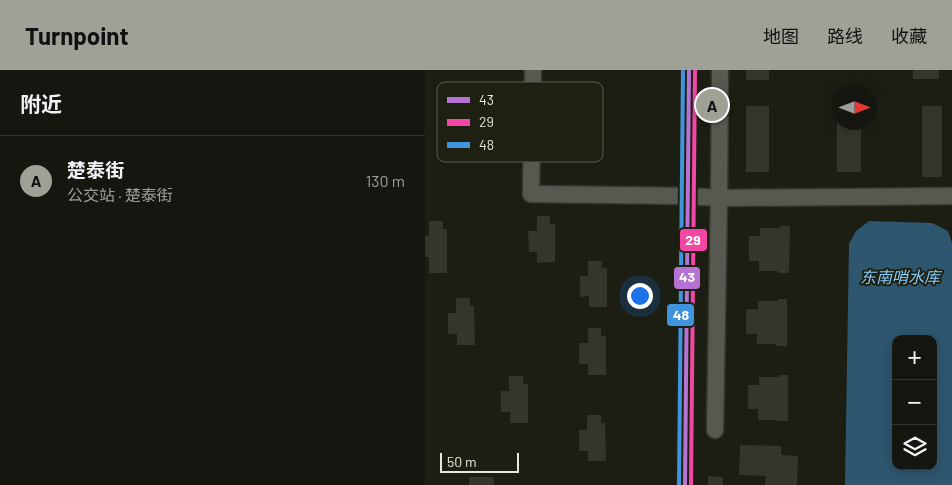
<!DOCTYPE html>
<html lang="zh">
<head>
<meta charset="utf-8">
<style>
	body { margin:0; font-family:Barlow,"Noto Sans SC",sans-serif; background:#1e1f18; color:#f1f3f6 }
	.controls { position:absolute; right:15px; bottom:15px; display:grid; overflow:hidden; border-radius:10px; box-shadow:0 2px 12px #0003 }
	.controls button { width:45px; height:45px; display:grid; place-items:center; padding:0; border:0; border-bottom:1px solid #34352f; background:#15160f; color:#f1f3f6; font:25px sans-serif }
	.compass { position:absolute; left:407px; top:15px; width:45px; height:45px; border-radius:50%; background:#15160f; box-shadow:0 2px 12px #0003; rotate:90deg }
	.scale { position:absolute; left:15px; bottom:12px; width:79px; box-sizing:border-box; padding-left:5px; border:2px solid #e5e8dd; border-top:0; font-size:14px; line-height:18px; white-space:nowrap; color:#e5e8dd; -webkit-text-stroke:4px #1e2111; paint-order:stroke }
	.you { position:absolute; left:214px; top:225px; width:18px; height:18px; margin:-12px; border:4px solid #fff; border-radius:50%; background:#1a73e8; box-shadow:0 0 0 8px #1a73e833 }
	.badge { display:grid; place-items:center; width:32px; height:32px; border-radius:50%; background:#9fa197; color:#111; font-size:16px; font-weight:700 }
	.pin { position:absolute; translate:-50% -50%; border:2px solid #fff; box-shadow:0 1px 5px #0006 }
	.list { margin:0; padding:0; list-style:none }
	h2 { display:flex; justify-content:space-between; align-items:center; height:65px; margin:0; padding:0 20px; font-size:21px }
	h2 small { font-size:16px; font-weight:400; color:#9d9f9e }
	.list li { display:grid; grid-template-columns:32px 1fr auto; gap:15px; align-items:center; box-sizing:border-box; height:90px; padding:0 20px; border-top:1px solid #34352f }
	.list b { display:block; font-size:19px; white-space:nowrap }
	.list p { margin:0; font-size:16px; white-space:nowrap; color:#9d9f9e }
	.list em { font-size:16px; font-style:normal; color:#9d9f9e }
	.icon { flex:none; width:28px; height:28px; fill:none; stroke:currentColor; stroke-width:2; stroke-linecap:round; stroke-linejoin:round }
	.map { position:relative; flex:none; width:527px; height:415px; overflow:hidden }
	header { display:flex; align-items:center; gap:30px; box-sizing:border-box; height:70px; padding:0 25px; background:#9fa197; color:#111 }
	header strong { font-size:24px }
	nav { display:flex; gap:28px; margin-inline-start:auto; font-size:18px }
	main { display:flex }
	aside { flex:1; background:#15160f }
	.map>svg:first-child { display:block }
</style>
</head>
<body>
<header>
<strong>Turnpoint</strong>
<nav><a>地图</a><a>路线</a><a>收藏</a></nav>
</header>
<main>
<aside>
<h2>附近<small></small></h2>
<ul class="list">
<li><span class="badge">A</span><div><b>楚泰街</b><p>公交站 · 楚泰街</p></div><em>130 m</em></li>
</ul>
</aside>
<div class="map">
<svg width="527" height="415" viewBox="0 0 527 415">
	<rect width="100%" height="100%" fill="#1c1e14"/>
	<path fill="#2e566f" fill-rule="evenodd" d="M444,151L507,153L523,161L527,173V415H420L424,174L431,161ZM471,269H508V396H471Z"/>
	<g fill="#343629">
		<rect x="321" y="0" width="23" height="10"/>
		<rect x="488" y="0" width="26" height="9"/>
		<rect x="321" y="36" width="23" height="66"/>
		<rect x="497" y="36" width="20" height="71"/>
		<rect x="412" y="52" width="24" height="50"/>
		<polygon points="112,146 125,146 125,154 130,154 130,192 112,193 112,182 104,182 103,161 112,161"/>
		<polygon points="4,151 18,151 18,159 22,159 22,203 4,203 4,187 0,187 0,166 4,166"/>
		<polygon points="355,156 365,156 364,203 353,203 353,201 334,201 334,191 324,191 324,166 335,166 335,158 355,158"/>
		<polygon points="163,191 177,191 177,198 182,198 182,237 164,237 164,226 155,227 155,206 163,206"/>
		<polygon points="31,228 45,228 45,236 49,236 50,275 32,275 32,264 23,264 23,243 31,243"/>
		<polygon points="353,229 362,229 362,276 351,276 351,274 332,274 332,264 321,264 321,239 333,239 333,231 353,231"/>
		<polygon points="163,258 176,258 176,266 181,266 181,305 163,305 163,294 154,294 154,273 163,273"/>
		<polygon points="354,305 363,305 363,351 352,351 352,350 333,350 333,339 323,339 323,315 334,315 334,307 354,307"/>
		<polygon points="84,306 98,306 98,314 103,314 103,353 85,353 85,342 76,342 76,321 84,321"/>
		<polygon points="162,345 176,345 176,353 180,353 181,391 163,391 163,381 154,381 154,360 162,360"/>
		<polygon points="315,375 356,376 356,385 373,386 372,415 340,415 341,406 314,405"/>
		<polygon points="283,406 298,407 298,415 283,415"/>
		<rect x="44" y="407" width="25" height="8"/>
	</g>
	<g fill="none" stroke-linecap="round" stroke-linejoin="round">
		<defs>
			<g id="minor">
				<polyline points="108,0 106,124 263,126 294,128 527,126"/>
				<polyline points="290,360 294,128 295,0"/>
				<polyline points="260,415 264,0"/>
			</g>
		</defs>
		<use href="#minor" stroke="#363831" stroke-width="19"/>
		<use href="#minor" stroke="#575951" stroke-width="16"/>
		<defs>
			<polyline id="bus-1" points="260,415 264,0"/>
			<polyline id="bus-2" points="266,415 270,0"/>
			<polyline id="bus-3" points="254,415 258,0"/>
		</defs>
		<use href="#bus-1" stroke="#1e2111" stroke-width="8"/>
		<use href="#bus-2" stroke="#1e2111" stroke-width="8"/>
		<use href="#bus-3" stroke="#1e2111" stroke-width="8"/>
		<use href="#bus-1" stroke="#b673d3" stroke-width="4"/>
		<use href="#bus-2" stroke="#f346a5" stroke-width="4"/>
		<use href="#bus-3" stroke="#4094de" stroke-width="4"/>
	</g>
	<g text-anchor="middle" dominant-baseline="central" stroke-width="4" stroke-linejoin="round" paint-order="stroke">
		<g font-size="16" font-style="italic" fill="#87cbfc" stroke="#1e2111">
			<text x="475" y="206">东南哨水库</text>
		</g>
	</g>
	<rect x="12" y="12" width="166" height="80" rx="8" fill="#1e2111" stroke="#5a5d4e" stroke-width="1"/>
	<rect x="22" y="27" width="23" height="6" fill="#b673d3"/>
	<rect x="22" y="49" width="23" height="7" fill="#f346a5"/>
	<rect x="22" y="72" width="23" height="6" fill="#4094de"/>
	<g font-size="14" fill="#e5e8dd">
		<text x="54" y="35">43</text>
		<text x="54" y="57">29</text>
		<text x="54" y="80">48</text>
	</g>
	<g stroke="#1e2111" stroke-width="2">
		<rect x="254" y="158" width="29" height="24" rx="5" fill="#f346a5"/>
		<rect x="248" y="196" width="28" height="24" rx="5" fill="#b673d3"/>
		<rect x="241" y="233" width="29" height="24" rx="5" fill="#4094de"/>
	</g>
	<g font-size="14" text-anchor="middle" font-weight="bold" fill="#fff">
		<text x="268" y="175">29</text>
		<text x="262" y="212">43</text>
		<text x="256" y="250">48</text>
	</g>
</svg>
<div class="controls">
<button>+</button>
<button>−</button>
<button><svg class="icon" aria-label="layers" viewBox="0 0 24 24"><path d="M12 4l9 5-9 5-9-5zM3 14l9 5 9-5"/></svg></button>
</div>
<svg class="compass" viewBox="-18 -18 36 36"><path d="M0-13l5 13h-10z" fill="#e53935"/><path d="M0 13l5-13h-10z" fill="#9d9f9e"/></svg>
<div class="scale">50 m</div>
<div class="you"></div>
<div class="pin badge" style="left:287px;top:35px">A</div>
</div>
</main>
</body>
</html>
